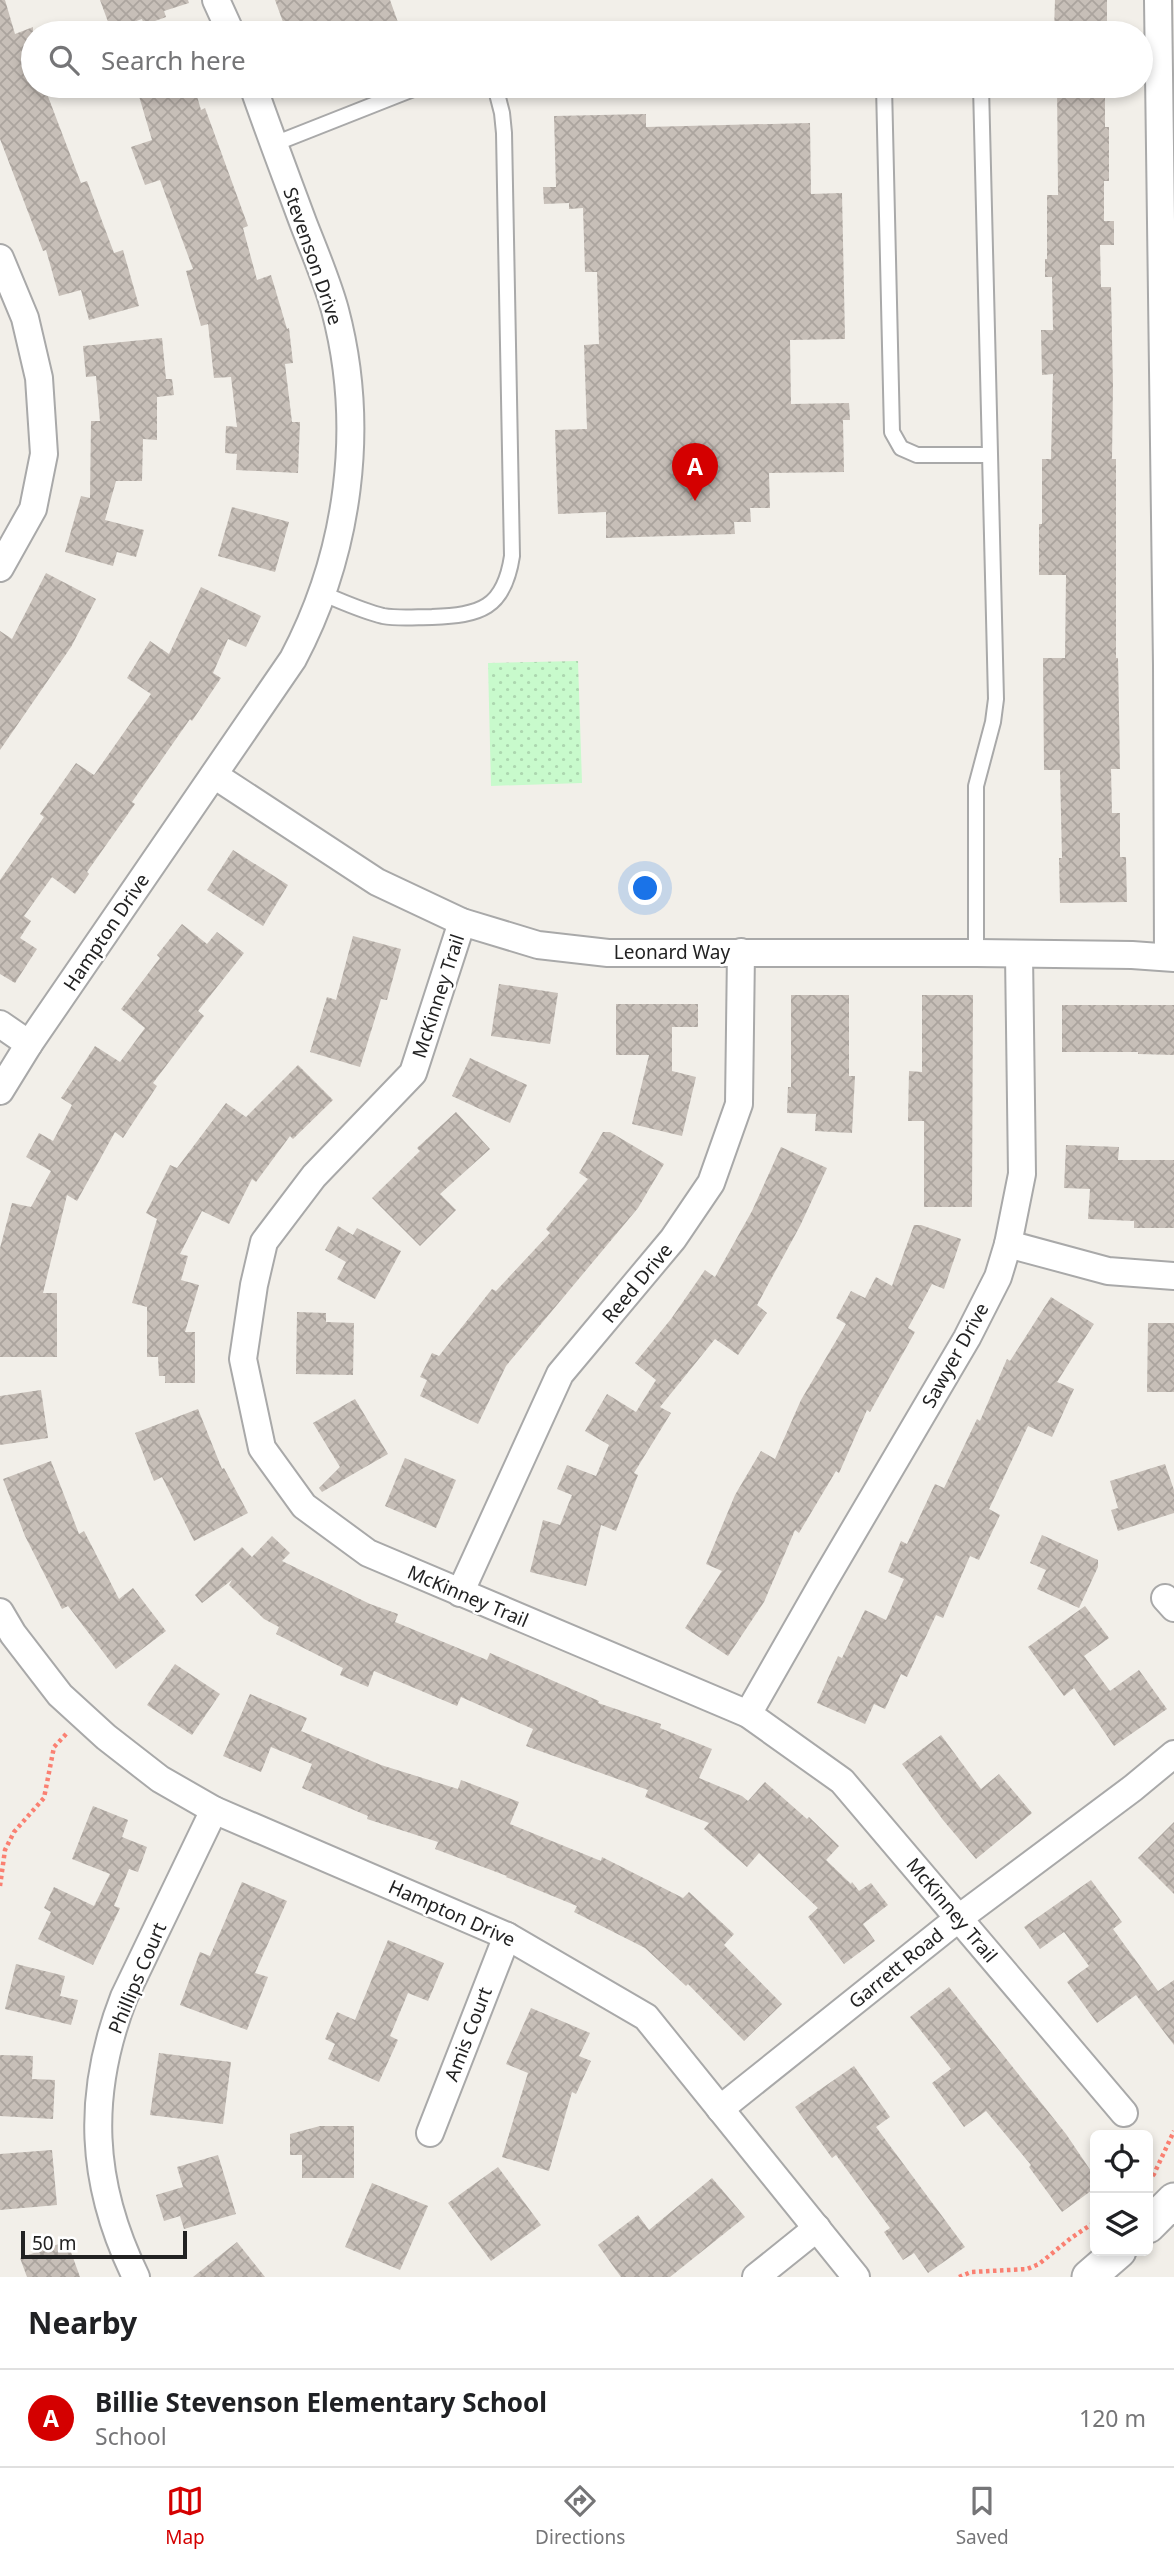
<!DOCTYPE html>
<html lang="en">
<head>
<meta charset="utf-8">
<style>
	body { margin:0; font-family:"Noto Sans",sans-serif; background:#f6f6f6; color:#202124 }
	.controls { position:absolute; right:21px; bottom:21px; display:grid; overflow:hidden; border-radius:10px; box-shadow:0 4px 10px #0003 }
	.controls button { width:63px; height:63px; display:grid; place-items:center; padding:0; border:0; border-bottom:2px solid #e0e0e0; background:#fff; color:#202124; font:35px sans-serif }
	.scale { position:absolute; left:21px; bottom:18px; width:166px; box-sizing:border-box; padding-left:7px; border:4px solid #222; border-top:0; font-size:19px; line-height:24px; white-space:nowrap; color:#222; -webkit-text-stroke:5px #fff; paint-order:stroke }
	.you { position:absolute; left:646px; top:889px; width:24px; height:24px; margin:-18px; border:5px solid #fff; border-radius:50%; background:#1a73e8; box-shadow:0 0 0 10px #1a73e833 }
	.badge { display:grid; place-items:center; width:46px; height:46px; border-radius:50%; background:#d40000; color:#fff; font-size:23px; font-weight:700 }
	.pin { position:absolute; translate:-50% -58px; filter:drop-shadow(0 2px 4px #0008) }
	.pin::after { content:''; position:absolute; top:37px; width:24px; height:21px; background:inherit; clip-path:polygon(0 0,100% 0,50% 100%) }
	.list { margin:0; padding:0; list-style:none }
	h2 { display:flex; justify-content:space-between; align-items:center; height:91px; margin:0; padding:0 28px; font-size:30px }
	h2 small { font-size:23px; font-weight:400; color:#757577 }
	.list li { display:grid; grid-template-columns:46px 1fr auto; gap:21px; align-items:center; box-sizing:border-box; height:98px; padding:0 28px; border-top:2px solid #e0e0e0 }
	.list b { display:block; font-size:26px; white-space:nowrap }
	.list p { margin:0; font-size:23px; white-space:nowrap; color:#757577 }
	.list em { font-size:23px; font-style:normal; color:#757577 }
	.icon { flex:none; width:38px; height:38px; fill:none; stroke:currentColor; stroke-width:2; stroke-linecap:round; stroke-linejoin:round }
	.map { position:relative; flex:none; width:1174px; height:2277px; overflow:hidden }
	.search { position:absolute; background:#fff; box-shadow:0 4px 10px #0003; left:21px; right:21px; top:21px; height:77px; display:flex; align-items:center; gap:18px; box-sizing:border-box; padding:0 24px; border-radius:38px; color:#757577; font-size:26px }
	.sheet { height:189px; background:#fff }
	nav { display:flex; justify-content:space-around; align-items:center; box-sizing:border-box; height:98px; border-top:2px solid #e0e0e0; background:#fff; font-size:19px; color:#757577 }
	nav a { display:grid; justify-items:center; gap:4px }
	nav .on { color:#d40000 }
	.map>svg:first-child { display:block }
</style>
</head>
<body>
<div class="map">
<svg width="1174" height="2277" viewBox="0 0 1174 2277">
	<defs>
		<pattern id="park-dots" width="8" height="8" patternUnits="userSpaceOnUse" patternTransform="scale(1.75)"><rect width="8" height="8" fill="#c8facc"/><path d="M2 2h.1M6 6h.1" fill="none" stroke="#acd6af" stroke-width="1.8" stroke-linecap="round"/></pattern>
		<pattern id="building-cross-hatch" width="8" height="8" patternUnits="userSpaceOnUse" patternTransform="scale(1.75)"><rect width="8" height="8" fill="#c7bfb8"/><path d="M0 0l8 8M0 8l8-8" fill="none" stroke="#aba49e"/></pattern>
	</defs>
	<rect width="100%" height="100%" fill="#f2efe9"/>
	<polygon fill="url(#park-dots)" points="578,661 582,783 491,786 488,663"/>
	<g fill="url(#building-cross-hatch)">
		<polygon points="0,0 5,0 15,34 33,27 33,86 44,86 81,183 87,181 114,253 123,250 139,306 89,320 81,290 59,296 46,250 43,251 0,139"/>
		<polygon points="100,0 188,0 189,3 164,11 166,17 144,25 142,19 111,30"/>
		<polygon points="275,0 390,0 400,28 386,33 287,33"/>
		<polygon points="1055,0 1107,0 1107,33 1054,31"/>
		<polygon points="136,86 194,86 201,110 205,108 248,226 243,228 257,280 271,275 287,329 289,328 293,363 285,364 292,422 300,422 298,473 236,470 237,454 225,453 226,426 237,427 231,377 214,378 208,324 201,326 186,271 193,269 160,180 145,185 131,147 152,140"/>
		<polygon points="1057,86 1105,86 1105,127 1109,127 1109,181 1104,181 1104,221 1114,221 1114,245 1100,245 1101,287 1111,287 1113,386 1112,459 1116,459 1116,658 1118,658 1120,769 1111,769 1112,813 1120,813 1120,857 1126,857 1127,902 1060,903 1059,858 1062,858 1060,770 1044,770 1043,658 1065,658 1066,575 1039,575 1039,524 1042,524 1042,459 1051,459 1053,374 1042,375 1041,330 1053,330 1052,277 1045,277 1045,259 1047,259 1047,195 1058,195"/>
		<polygon points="646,114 646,127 810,123 811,194 842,193 845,339 790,340 791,404 849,403 850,420 843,420 844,472 769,473 770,508 750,508 751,522 734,522 735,534 606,538 606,512 558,514 555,430 587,429 584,345 599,344 597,272 585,272 583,208 569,209 569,203 544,204 543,187 556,187 554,116"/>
		<polygon points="162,338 166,379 172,379 174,395 157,397 157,440 143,439 142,481 116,481 105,520 144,530 136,557 117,552 113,566 65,552 81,496 90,498 91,421 100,421 96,376 86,377 83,346"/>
		<polygon points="232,507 289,522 275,572 218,556"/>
		<polygon points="46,573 96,599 71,647 0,750 0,631 12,639"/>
		<polygon points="201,587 261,616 246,647 228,639 213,673 221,678 192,721 190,719 132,802 135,804 87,872 89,874 75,894 52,877 24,916 31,921 20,938 37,949 15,983 0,974 0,880 44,817 40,814 76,763 94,775 151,694 127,678 150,641 169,654"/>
		<polygon points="233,850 288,885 263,926 207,890"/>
		<polygon points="182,924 207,944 217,932 244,953 198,1011 204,1016 153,1083 157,1086 123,1138 115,1132 77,1201 67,1195 43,1293 57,1293 57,1357 0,1357 0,1248 12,1203 31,1207 51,1171 26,1157 39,1133 53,1141 72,1105 61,1098 95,1046 120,1062 145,1028 121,1009 160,958 157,955"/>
		<polygon points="353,936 401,949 387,1000 381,999 360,1067 310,1052 327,997 336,1000"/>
		<polygon points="499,984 558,993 550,1044 491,1036"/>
		<polygon points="791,995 849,995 849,1076 855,1076 852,1133 815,1131 816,1114 787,1113 788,1087 791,1087"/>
		<polygon points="922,995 973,995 972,1207 924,1207 924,1121 908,1121 909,1071 922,1072"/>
		<polygon points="616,1004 698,1004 698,1027 672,1027 672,1071 696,1077 682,1136 632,1124 649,1055 616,1055"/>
		<polygon points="1062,1005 1174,1005 1174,1055 1138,1054 1138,1052 1062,1052"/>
		<polygon points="470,1058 527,1085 510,1123 452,1096"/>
		<polygon points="298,1065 333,1100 293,1139 290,1136 256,1182 252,1179 229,1224 202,1211 180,1254 188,1256 181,1280 199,1285 185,1332 195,1332 195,1383 165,1383 165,1376 159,1376 158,1357 147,1357 147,1307 132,1303 157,1219 146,1213 170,1165 177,1168 226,1103 246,1117"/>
		<polygon points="456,1112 490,1149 440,1194 456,1210 420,1246 372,1198 420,1151 417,1148"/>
		<polygon points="603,1132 610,1132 664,1164 638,1208 506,1366 478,1424 420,1396 427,1380 420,1377 432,1353 439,1356 492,1289 496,1291 550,1233 546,1229 588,1179 579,1173"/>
		<polygon points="1066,1145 1119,1147 1118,1160 1174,1160 1174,1228 1134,1228 1134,1221 1088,1219 1090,1189 1064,1188"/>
		<polygon points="781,1147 827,1168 800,1226 757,1305 767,1313 738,1355 715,1339 660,1407 671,1413 634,1473 638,1475 616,1531 601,1525 586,1586 530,1572 543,1520 560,1525 572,1495 557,1489 567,1465 596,1476 609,1445 585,1431 607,1394 636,1412 656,1380 635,1363 671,1319 705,1270 715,1277 752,1211"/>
		<polygon points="914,1225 921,1225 961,1239 944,1289 932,1284 908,1328 915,1332 870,1412 867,1410 839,1473 836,1471 799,1533 795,1530 764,1602 728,1656 685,1628 722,1571 706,1564 735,1495 761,1451 775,1459 801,1400 846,1324 836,1318 851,1291 865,1298 876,1277 892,1286"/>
		<polygon points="338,1226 353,1235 357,1228 401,1251 375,1299 337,1279 346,1262 325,1250"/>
		<polygon points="1051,1297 1094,1324 1057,1382 1074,1389 1052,1437 1028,1426 989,1509 1000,1515 979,1560 970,1556 943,1618 936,1615 907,1677 901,1674 885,1709 874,1704 865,1724 817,1703 838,1656 842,1658 865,1610 886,1620 904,1579 888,1572 901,1541 907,1544 935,1484 944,1488 977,1419 980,1421 1007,1359 1010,1361"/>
		<polygon points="297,1312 326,1313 326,1322 354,1323 353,1375 296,1374"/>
		<polygon points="1148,1323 1174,1323 1174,1392 1147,1392"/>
		<polygon points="41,1390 48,1438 0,1445 0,1396"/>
		<polygon points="355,1399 388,1454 322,1492 319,1488 340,1467 313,1423"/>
		<polygon points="198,1409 222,1469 224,1468 248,1513 194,1541 162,1477 154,1481 135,1433"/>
		<polygon points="405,1458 456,1480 436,1528 385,1506"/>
		<polygon points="51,1461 79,1534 84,1531 119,1599 133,1588 166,1631 116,1669 68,1606 62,1609 25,1536 3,1479"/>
		<polygon points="1165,1464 1174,1490 1174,1513 1118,1531 1111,1510 1118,1508 1110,1481"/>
		<polygon points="1042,1535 1098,1560 1098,1567 1079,1608 1037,1589 1046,1570 1030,1563"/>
		<polygon points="272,1536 290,1553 282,1561 370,1604 398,1614 395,1622 487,1660 490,1653 599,1701 598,1703 661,1724 660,1728 712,1749 699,1778 742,1796 748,1801 765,1782 807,1819 809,1817 839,1846 826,1860 851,1884 852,1882 859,1891 871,1883 888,1905 863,1924 875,1941 844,1964 808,1917 818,1908 759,1853 747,1867 704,1829 709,1823 645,1797 648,1790 526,1746 533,1729 461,1697 457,1706 374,1671 368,1687 340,1675 343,1668 276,1634 279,1627 264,1619 229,1585 232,1580 202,1603 195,1595 242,1547 252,1557"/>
		<polygon points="1085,1606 1109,1638 1084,1656 1110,1691 1139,1670 1167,1709 1114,1746 1074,1688 1064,1696 1028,1647"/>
		<polygon points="175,1664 220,1694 192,1735 147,1705"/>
		<polygon points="250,1694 307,1718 301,1731 381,1765 458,1789 461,1780 519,1802 510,1824 601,1861 602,1857 683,1898 689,1892 734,1934 724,1945 782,2004 744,2041 688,1984 686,1986 645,1948 574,1912 577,1906 506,1877 507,1876 435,1849 438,1842 367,1819 368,1816 302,1788 312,1764 271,1747 261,1772 223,1756"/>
		<polygon points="941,1735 981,1789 999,1774 1032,1813 976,1859 943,1820 902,1764"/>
		<polygon points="93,1806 128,1820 122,1837 147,1847 138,1872 129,1869 114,1906 120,1908 93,1965 38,1939 51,1912 44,1908 54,1887 94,1906 110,1874 72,1859"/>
		<polygon points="1174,1822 1174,1894 1138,1858"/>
		<polygon points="1091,1880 1122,1922 1113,1929 1158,1991 1174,1980 1174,2045 1136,1995 1097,2023 1067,1982 1089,1966 1064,1932 1040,1949 1024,1927"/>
		<polygon points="242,1882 287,1901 255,1973 268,1977 247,2030 180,2005 200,1952 210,1956"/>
		<polygon points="388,1940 444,1963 428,2001 408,1993 390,2036 398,2040 379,2082 328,2059 335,2044 325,2039 337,2012 355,2020"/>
		<polygon points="16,1964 65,1976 60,1996 78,2000 71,2025 5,2009"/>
		<polygon points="949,1987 1066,2134 1095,2177 1095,2188 1062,2212 1029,2167 1031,2165 986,2111 964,2127 932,2083 951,2069 910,2017"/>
		<polygon points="531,2008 590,2033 579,2056 591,2061 576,2094 572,2092 549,2171 502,2157 528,2073 506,2064"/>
		<polygon points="159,2053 231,2062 223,2124 150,2115"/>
		<polygon points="0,2055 33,2056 32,2079 55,2080 53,2119 0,2116"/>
		<polygon points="854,2066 890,2117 876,2127 965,2247 928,2273 914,2253 903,2260 884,2232 890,2228 836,2155 832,2158 795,2107"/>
		<polygon points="320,2126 354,2126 354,2178 302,2178 302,2155 290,2155 290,2134"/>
		<polygon points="52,2150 57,2205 0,2210 0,2154"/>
		<polygon points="218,2155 236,2214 184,2229 180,2216 164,2221 156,2195 183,2187 177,2167"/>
		<polygon points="498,2167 541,2225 491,2261 448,2203"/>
		<polygon points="712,2178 745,2217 670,2277 621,2277 598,2245 638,2215 649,2230"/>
		<polygon points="372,2183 428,2206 400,2270 345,2247"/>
		<polygon points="67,2241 80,2277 27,2277 20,2258"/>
		<polygon points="237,2242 265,2277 193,2277"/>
	</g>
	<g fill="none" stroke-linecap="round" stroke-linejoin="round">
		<defs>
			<g id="service">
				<polyline points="884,86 892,432 901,448 917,455 989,455"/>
				<polyline points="274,144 421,86"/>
				<path d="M321,593C341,601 362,611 383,616C399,619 416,617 432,617C480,615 504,609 512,556L504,133L502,113L495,86"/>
				<polyline points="976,953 976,786 993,722 996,699 981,86"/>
			</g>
			<g id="minor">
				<polyline points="216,0 231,33"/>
				<polyline points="1158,0 1167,665 1168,957"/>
				<polyline points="0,258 25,318 39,378 44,454 33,509 0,568"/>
				<polyline points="214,775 377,882 462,922 538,945 608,953 976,953 1132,955 1174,958"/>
				<polyline points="462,922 413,1073 314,1176 264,1242 254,1285 243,1359 262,1448 304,1506 368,1553 748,1714 842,1781 1124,2113"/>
				<polyline points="0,1024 29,1044"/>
				<path d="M0,1091L29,1044L293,659C349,553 366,427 335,310C327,281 315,253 304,225C287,179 269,132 253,86"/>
				<polyline points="1008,1244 1108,1271 1174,1276"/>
				<polyline points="460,1593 560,1374 673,1239 711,1183 739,1104 741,952"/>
				<polyline points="1165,1598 1174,1608"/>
				<polyline points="0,1612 13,1634 60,1695 106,1737 160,1779 214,1810 507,1936 646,2017 856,2277"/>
				<polyline points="748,1714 824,1581 967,1338 998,1277 1008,1244 1022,1174 1019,954"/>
				<polyline points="720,2109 959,1918 1133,1788 1174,1754"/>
				<polyline points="430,2133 507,1936"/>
				<path d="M136,2277C90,2183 86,2095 124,1997L214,1810"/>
				<polyline points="756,2277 817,2228"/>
			</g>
			<g id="tertiary">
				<polyline points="1148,2226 1174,2200"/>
				<polyline points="1089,2277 1119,2251"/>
			</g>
		</defs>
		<use href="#service" stroke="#a9a9a9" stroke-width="18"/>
		<use href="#minor" stroke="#a9a9a9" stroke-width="30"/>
		<use href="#tertiary" stroke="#a9a9a9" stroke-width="37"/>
		<g stroke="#fa8072" stroke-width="4.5" stroke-dasharray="3.5 3.5" stroke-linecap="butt">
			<polyline points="0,1886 5,1850 14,1832 44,1798 54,1747 68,1732"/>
			<polyline points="1148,2181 1154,2174 1174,2131"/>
			<polyline points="959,2277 971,2272 1027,2269 1039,2264 1071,2238 1095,2222"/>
		</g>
		<use href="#service" stroke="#fff" stroke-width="14"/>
		<use href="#minor" stroke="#fff" stroke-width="26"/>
		<use href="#tertiary" stroke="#fff" stroke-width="33"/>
	</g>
	<g text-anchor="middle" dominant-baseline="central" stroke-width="5" stroke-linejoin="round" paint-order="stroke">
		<g font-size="19" fill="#222" stroke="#fff">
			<text transform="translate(313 256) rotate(71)">Stevenson Drive</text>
			<text transform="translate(106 932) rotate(-56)">Hampton Drive</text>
			<text x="672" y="952">Leonard Way</text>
			<text transform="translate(438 996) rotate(-72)">McKinney Trail</text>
			<text transform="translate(637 1283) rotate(-50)">Reed Drive</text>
			<text transform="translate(955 1355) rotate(-61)">Sawyer Drive</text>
			<text transform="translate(468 1596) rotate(23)">McKinney Trail</text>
			<text transform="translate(952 1910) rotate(50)">McKinney Trail</text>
			<text transform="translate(452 1913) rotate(24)">Hampton Drive</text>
			<text transform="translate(896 1968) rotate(-39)">Garrett Road</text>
			<text transform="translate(137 1978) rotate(-67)">Phillips Court</text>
			<text transform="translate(468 2034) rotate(-69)">Amis Court</text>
		</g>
	</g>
</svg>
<div class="controls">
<button><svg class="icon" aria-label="locate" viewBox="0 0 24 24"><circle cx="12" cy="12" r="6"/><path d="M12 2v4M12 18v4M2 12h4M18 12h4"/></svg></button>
<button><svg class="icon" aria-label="layers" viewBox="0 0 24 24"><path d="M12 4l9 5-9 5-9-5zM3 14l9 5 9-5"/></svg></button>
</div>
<div class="scale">50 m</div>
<div class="you"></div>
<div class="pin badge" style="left:695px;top:501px">A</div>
<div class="search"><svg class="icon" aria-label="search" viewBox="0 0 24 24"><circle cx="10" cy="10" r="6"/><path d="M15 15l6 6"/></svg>Search here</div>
</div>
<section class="sheet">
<h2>Nearby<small></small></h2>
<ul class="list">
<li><span class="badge">A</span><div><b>Billie Stevenson Elementary School</b><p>School</p></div><em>120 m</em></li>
</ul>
</section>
<nav>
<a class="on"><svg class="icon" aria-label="map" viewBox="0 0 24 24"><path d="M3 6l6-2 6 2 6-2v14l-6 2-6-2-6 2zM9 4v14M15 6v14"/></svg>Map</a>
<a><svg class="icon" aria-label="directions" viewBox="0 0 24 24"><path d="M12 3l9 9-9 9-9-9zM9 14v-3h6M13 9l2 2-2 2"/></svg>Directions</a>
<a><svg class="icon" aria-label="saved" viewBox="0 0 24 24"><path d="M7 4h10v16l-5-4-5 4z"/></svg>Saved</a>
</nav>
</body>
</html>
